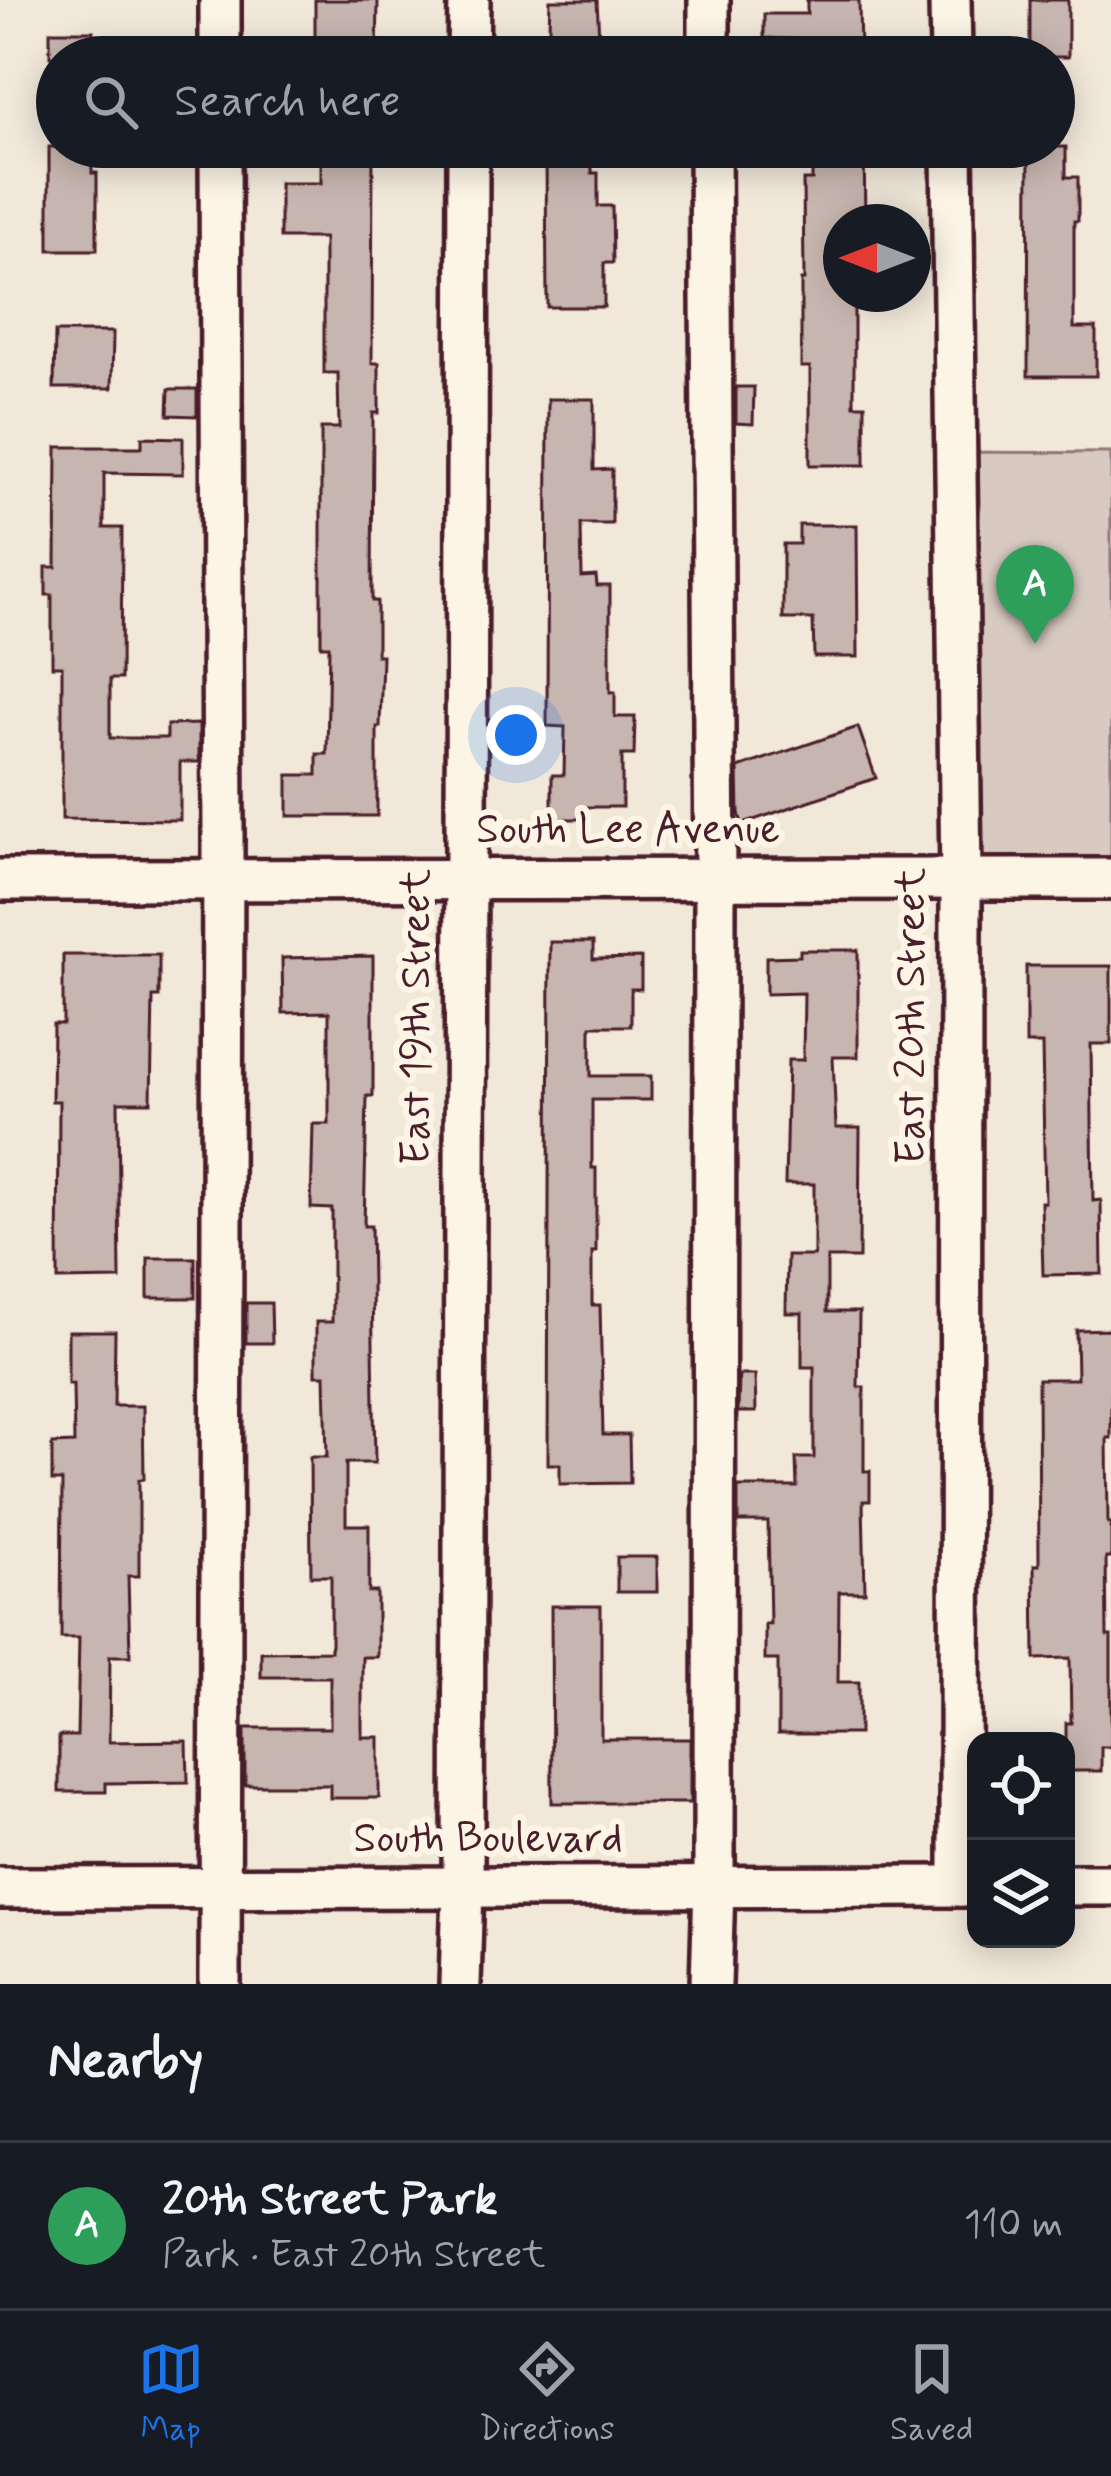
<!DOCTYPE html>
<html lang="en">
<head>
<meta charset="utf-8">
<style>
	body { margin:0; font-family:Mynerve,sans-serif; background:#20242c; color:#f1f3f6 }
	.controls { position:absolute; right:36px; bottom:36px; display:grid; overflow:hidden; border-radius:24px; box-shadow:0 6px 30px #0003 }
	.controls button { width:108px; height:108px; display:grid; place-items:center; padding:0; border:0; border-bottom:3px solid #363941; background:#171b24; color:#f1f3f6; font:60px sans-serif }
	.compass { position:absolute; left:823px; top:204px; width:108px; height:108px; border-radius:50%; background:#171b24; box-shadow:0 6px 30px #0003; rotate:270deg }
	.you { position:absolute; left:516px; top:735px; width:42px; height:42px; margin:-30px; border:9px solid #fff; border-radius:50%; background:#1a73e8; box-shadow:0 0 0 18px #1a73e833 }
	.badge { display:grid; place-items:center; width:78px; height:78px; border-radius:50%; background:#1a73e8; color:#fff; font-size:39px; font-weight:700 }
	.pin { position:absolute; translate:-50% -99px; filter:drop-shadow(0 3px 6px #0008) }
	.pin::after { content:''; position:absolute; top:63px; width:42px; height:36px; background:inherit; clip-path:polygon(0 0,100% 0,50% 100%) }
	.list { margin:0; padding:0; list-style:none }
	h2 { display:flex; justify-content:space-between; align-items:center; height:156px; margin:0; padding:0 48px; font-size:51px }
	h2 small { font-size:39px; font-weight:400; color:#9ea1a6 }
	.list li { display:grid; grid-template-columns:78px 1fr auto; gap:36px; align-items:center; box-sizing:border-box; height:168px; padding:0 48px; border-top:3px solid #363941 }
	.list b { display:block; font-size:45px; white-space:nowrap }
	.list p { margin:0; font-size:39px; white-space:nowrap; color:#9ea1a6 }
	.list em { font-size:39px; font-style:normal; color:#9ea1a6 }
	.icon { flex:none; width:66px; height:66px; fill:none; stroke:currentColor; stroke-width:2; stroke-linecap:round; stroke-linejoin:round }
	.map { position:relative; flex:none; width:1111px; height:1984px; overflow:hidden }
	.search { position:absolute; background:#171b24; box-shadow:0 6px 30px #0003; left:36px; right:36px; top:36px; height:132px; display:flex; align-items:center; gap:30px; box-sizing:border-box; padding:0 42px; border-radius:66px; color:#9ea1a6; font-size:45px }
	.sheet { height:324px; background:#171b24 }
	nav { display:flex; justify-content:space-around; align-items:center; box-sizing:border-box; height:168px; border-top:3px solid #363941; background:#171b24; font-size:33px; color:#9ea1a6 }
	nav a { display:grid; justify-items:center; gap:6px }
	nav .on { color:#1a73e8 }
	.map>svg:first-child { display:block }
</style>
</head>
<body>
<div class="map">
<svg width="1111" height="1984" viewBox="0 0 1111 1984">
	<rect width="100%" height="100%" fill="#f1e8da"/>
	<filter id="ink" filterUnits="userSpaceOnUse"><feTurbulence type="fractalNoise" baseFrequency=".00833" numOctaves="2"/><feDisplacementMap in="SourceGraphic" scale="24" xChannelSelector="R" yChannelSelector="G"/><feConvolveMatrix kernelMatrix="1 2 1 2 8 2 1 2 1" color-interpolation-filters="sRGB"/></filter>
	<g filter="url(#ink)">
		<polygon fill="#d8cac0" stroke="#917476" stroke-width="3" points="957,452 1111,453 1111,879 961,880"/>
		<g fill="#c7b6af" stroke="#4a1f2b" stroke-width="3">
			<polygon points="315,0 378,0 377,57 315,57"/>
			<polygon points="550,0 597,0 600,57 548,57"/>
			<polygon points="807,0 859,0 860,57 810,57 810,40 764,38 764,14 807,14"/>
			<rect x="1030" y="0" width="38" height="57"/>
			<rect x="50" y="31" width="43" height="26"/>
			<polygon points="49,147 92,147 92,173 97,173 97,250 49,250"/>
			<polygon points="373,147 372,363 379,363 379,413 373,413 372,601 377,601 377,655 382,655 380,727 377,727 377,816 288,816 288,775 317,775 317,754 327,754 329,646 321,646 321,428 339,428 338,373 324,373 324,238 280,238 280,183 321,183 321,148"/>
			<polygon points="546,147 592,147 592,173 598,173 598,206 612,206 613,263 604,263 604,307 547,307"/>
			<polygon points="812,147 864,147 865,222 841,222 841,294 854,294 854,405 865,405 865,465 810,465 810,367 801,367 801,280 804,280 803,180 812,180"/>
			<polygon points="1029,147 1066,147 1066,177 1078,177 1078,221 1074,221 1074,328 1096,328 1096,376 1028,376"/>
			<polygon points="55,332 113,332 112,388 54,388"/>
			<polygon points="736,387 754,387 753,424 736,423"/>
			<polygon points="169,389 197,389 197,416 168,415"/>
			<polygon points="548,399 594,399 594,470 612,469 612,524 581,524 582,577 596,576 597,586 610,586 610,692 615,692 615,717 635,717 634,755 622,755 622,807 586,807 586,819 552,819 552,775 564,775 565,727 547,726"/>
			<polygon points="142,437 183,438 183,474 104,473 104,528 122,528 121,679 110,679 110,738 167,738 167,725 199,724 199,762 180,762 180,820 62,819 62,666 52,666 52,595 46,595 46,567 56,567 57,447 142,447"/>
			<polygon points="799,525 857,525 858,657 814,657 813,619 783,619 783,544 799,544"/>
			<polygon points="858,727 876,778 742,824 739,813 738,768"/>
			<polygon points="550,942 593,942 593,959 641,958 641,989 631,989 631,1026 591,1026 591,1076 651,1076 651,1100 592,1100 592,1168 596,1168 596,1252 592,1252 592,1305 600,1305 603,1435 629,1435 630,1483 560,1484 560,1464 548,1464"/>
			<polygon points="800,950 858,950 858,1057 833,1057 836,1128 860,1128 859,1258 827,1258 827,1312 859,1312 858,1387 864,1387 864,1471 870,1471 870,1501 863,1501 865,1592 839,1592 838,1682 859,1682 859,1734 778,1734 778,1660 765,1660 765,1624 770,1624 768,1522 738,1522 738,1487 797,1487 796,1458 814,1458 814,1367 802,1367 802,1313 786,1313 787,1256 814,1256 814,1184 785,1184 788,1060 803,1060 804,993 766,994 766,957 800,956"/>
			<polygon points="63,955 159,955 159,997 153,997 151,1102 118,1102 120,1279 58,1280 59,1101 52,1101 53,1024 63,1024"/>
			<polygon points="373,956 373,1096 367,1096 364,1226 371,1226 375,1463 346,1463 346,1525 369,1525 369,1592 377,1592 377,1657 362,1657 362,1737 379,1737 379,1798 330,1798 330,1785 245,1785 245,1728 330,1728 330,1677 261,1677 261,1652 331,1651 331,1576 311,1576 310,1457 327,1457 325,1375 316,1375 316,1322 332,1322 332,1209 311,1208 313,1124 329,1124 329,1012 283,1013 282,958"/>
			<polygon points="1026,966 1111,966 1111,1044 1091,1044 1093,1201 1101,1200 1102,1274 1043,1275 1041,1202 1045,1202 1042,1044 1026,1044"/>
			<rect x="148" y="1258" width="47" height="40"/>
			<polygon points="246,1303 271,1303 272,1343 246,1343"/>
			<polygon points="1111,1329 1111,1438 1107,1438 1108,1523 1111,1523 1111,1558 1106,1558 1107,1636 1111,1636 1111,1747 1101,1747 1101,1771 1066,1771 1066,1723 1071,1723 1070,1658 1035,1659 1034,1565 1039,1565 1038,1379 1077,1379 1076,1330"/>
			<polygon points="68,1331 115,1331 114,1406 143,1406 144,1479 139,1480 139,1576 128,1576 130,1656 110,1656 109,1742 187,1741 188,1782 106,1783 106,1792 59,1792 59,1736 77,1736 79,1638 61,1638 62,1481 52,1481 52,1444 74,1443 73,1384 68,1384"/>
			<polygon points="739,1375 755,1375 756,1412 738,1412"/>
			<rect x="617" y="1557" width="40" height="35"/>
			<polygon points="551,1606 601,1606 601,1739 690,1739 690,1803 552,1803"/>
		</g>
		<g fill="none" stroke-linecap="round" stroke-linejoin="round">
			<defs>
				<g id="minor">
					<polyline points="220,0 220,57"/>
					<polyline points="709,0 709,57"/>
					<polyline points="950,0 951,57"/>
					<polyline points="468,57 469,0"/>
					<polyline points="220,147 223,837 220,1984"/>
					<polyline points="710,147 715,878 714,1886 711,1984"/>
					<polyline points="952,147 961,880 960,1886"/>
					<polyline points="0,880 1111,879"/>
					<polyline points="1066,1885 1111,1885"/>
					<polyline points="0,1888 976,1886"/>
					<polyline points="460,1984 463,1887 468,147"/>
				</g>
			</defs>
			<use href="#minor" stroke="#4a1f2b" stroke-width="48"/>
			<use href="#minor" stroke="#fcf5e5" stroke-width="39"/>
		</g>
	</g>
	<g text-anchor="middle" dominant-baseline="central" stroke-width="12" stroke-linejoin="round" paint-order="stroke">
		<g font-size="42" fill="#4a1f2b" stroke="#fcf5e5">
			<text x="628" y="830">South Lee Avenue</text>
			<text transform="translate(912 1016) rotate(-90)">East 20th Street</text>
			<text transform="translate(417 1017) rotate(-90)">East 19th Street</text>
			<text x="488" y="1839">South Boulevard</text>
		</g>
	</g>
</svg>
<div class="controls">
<button><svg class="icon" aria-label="locate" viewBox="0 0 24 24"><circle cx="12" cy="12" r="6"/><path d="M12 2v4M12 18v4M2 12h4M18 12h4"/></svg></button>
<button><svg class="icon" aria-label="layers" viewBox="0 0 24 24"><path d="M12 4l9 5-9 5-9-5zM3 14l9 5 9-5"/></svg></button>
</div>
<svg class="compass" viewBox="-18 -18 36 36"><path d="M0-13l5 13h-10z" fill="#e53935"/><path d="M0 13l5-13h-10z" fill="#9ea1a6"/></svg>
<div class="you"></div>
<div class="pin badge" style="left:1035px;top:644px;background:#2e9e5b">A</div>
<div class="search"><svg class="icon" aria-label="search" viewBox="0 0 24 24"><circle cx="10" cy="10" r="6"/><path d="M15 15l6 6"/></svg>Search here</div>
</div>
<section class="sheet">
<h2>Nearby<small></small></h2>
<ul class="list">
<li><span class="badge" style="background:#2e9e5b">A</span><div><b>20th Street Park</b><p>Park · East 20th Street</p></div><em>110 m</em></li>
</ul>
</section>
<nav>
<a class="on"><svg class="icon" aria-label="map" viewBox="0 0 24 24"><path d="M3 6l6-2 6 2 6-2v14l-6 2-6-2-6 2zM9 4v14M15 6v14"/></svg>Map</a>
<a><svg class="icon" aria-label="directions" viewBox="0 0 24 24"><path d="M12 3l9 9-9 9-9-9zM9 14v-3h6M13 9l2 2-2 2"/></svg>Directions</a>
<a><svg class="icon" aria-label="saved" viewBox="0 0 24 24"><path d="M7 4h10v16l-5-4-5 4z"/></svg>Saved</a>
</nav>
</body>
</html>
